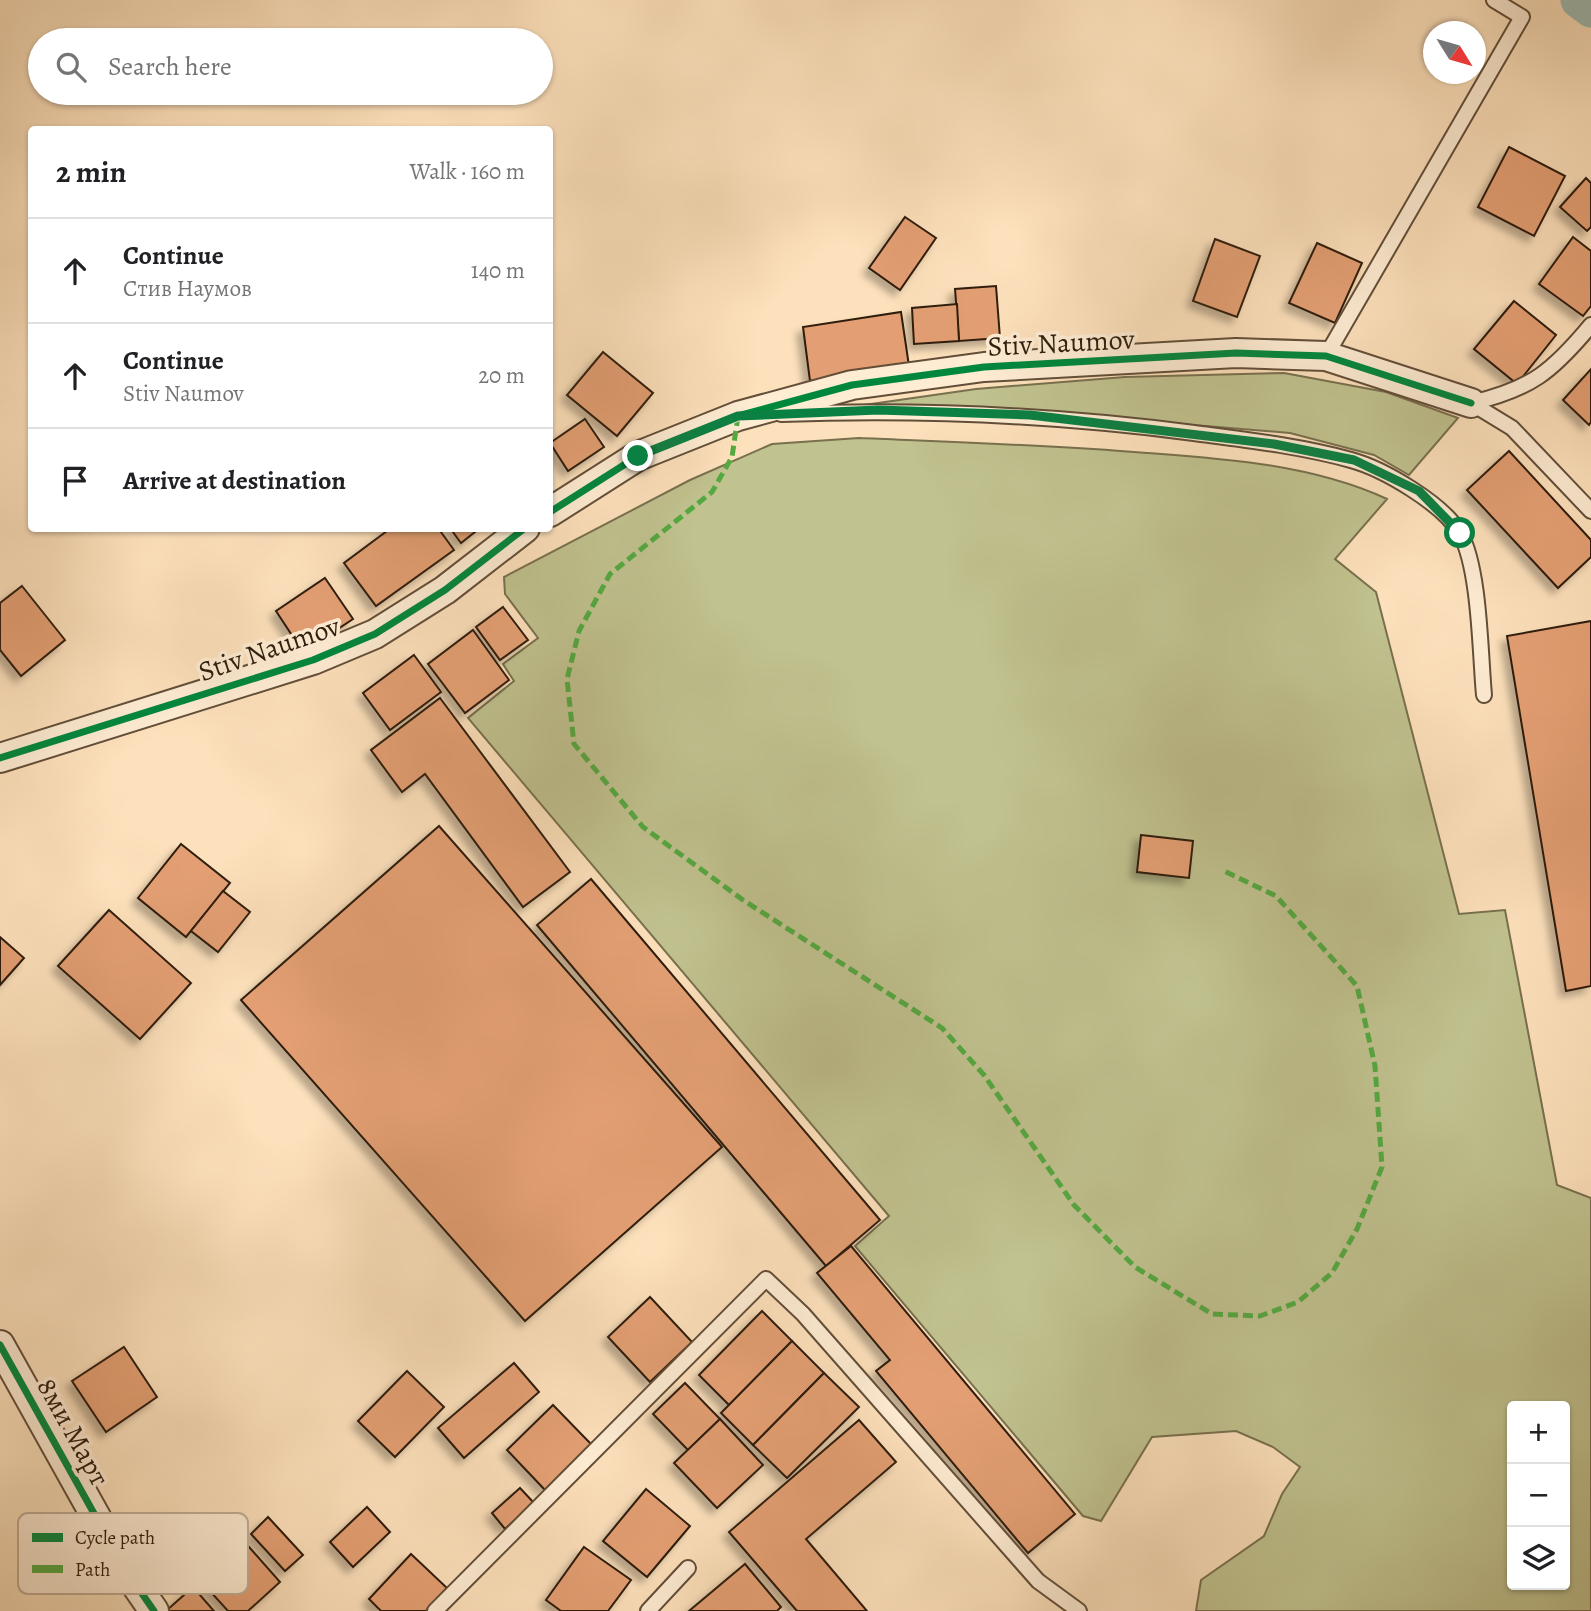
<!DOCTYPE html>
<html lang="en">
<head>
<meta charset="utf-8">
<style>
	body { margin:0; font-family:Alegreya,serif; background:#f6f6f6; color:#202124 }
	.controls { position:absolute; right:21px; bottom:21px; display:grid; overflow:hidden; border-radius:7px; box-shadow:0 2px 5px #0004 }
	.controls button { width:63px; height:63px; display:grid; place-items:center; padding:0; border:0; border-bottom:2px solid #e0e0e0; background:#fff; color:#202124; font:35px sans-serif }
	.compass { position:absolute; left:1423px; top:21px; width:63px; height:63px; border-radius:50%; background:#fff; box-shadow:0 2px 5px #0004; rotate:127deg }
	.stop { position:absolute; width:21px; height:21px; margin:-16px; border:5px solid #0b8043; border-radius:50%; background:#fff }
	.stop.end { background:#0b8043; border-color:#fff; box-shadow:0 2px 7px #0008 }
	.list { margin:0; padding:0; list-style:none }
	h2 { display:flex; justify-content:space-between; align-items:center; height:91px; margin:0; padding:0 28px; font-size:30px }
	h2 small { font-size:23px; font-weight:400; color:#757577 }
	.list li { display:grid; grid-template-columns:46px 1fr auto; gap:21px; align-items:center; box-sizing:border-box; height:105px; padding:0 28px; border-top:2px solid #e0e0e0 }
	.list b { display:block; font-size:26px; white-space:nowrap }
	.list p { margin:0; font-size:23px; white-space:nowrap; color:#757577 }
	.list em { font-size:23px; font-style:normal; color:#757577 }
	.icon { flex:none; width:38px; height:38px; fill:none; stroke:currentColor; stroke-width:2; stroke-linecap:round; stroke-linejoin:round }
	.map { position:relative; flex:none; width:1591px; height:1611px; overflow:hidden }
	.search { position:absolute; background:#fff; box-shadow:0 2px 5px #0004; left:28px; top:28px; width:525px; height:77px; display:flex; align-items:center; gap:18px; box-sizing:border-box; padding:0 24px; border-radius:38px; color:#757577; font-size:26px }
	.panel { position:absolute; background:#fff; box-shadow:0 2px 5px #0004; left:28px; top:126px; width:525px; height:406px; border-radius:7px }
	.map>svg:first-child { display:block }
</style>
</head>
<body>
<div class="map">
<svg width="1591" height="1611" viewBox="0 0 1591 1611">
	<defs>
		<filter id="shadow"><feDropShadow dx="-6" dy="6" stdDeviation="3.5" flood-color="#0004"/></filter>
	</defs>
	<rect width="100%" height="100%" fill="#fde1bc"/>
	<filter id="stains"><feTurbulence type="fractalNoise" baseFrequency=".00286" numOctaves="4"/><feColorMatrix values="0 0 0 0 .2 0 0 0 0 .09 0 0 0 0 .02 0 0 0 .5 -.17"/></filter>
	<radialGradient id="worn" r=".72"><stop offset=".6" stop-color="#630" stop-opacity="0"/><stop offset="1" stop-color="#630" stop-opacity=".3"/></radialGradient>
	<g fill="#c0c28f" stroke="#78704e" stroke-width="2" fill-rule="evenodd">
		<polygon points="1284,373 1386,392 1458,418 1409,475 1374,455 1290,433 1145,421 843,408 976,389 1125,377"/>
		<path d="M859,438C955,442 1051,445 1147,453C1229,459 1313,465 1387,499L1335,559L1376,592L1459,914L1505,910L1557,1185L1591,1198V1611H1196L1201,1580L1264,1536L1282,1494L1300,1467L1273,1447L1236,1431L1152,1437L1101,1521L1083,1516L855,1246L889,1216L468,718L514,681L503,664L538,638L505,594L504,577L690,480L772,444ZM1512,1406H1565V1585H1512Z"/>
	</g>
	<g fill="none" stroke-linecap="round" stroke-linejoin="round">
		<polyline stroke="#a0bcb5" stroke-width="37" points="1579,0 1591,9"/>
	</g>
	<g fill="#e39f73" stroke="#2f1d0d" stroke-width="2" filter="url(#shadow)">
		<polygon points="1509,147 1565,176 1534,236 1478,207"/>
		<polygon points="1586,178 1591,183 1591,227 1587,231 1560,207"/>
		<polygon points="905,217 936,238 900,290 869,268"/>
		<polygon points="1573,237 1591,251 1591,306 1583,316 1539,284"/>
		<polygon points="1215,239 1260,256 1237,317 1193,301"/>
		<polygon points="1317,243 1362,263 1335,323 1289,303"/>
		<polygon points="996,286 1000,338 959,341 955,289"/>
		<polygon points="1514,301 1556,335 1517,384 1474,349"/>
		<polygon points="957,304 959,341 914,344 912,308"/>
		<polygon points="901,312 909,366 810,381 803,327"/>
		<polygon points="603,352 653,393 617,436 567,395"/>
		<polygon points="1591,369 1591,422 1589,425 1563,400"/>
		<polygon points="585,419 604,447 568,471 550,443"/>
		<polygon points="1509,451 1591,540 1591,557 1558,588 1467,490"/>
		<polygon points="391,528 438,528 454,550 376,606 344,563"/>
		<polygon points="450,528 480,528 461,543"/>
		<polygon points="325,578 353,619 303,652 276,611"/>
		<polygon points="22,586 65,640 21,676 0,650 0,603"/>
		<polygon points="503,607 528,640 500,660 476,627"/>
		<polygon points="1591,621 1591,986 1566,991 1507,636"/>
		<polygon points="473,630 509,680 465,713 428,664"/>
		<polygon points="414,655 441,692 390,730 363,693"/>
		<polygon points="440,698 570,872 523,907 425,774 402,792 371,750"/>
		<polygon points="439,826 722,1147 525,1321 241,1000"/>
		<polygon points="1141,835 1193,841 1189,878 1137,872"/>
		<polygon points="181,844 230,883 186,937 138,898"/>
		<polygon points="591,879 880,1220 826,1266 537,925"/>
		<polygon points="223,891 250,912 218,952 191,931"/>
		<polygon points="109,910 191,983 140,1039 58,966"/>
		<polygon points="0,937 24,958 0,985"/>
		<polygon points="851,1246 1075,1514 1028,1553 876,1371 890,1360 817,1273"/>
		<polygon points="650,1297 692,1342 650,1382 608,1337"/>
		<polygon points="762,1311 792,1341 729,1405 699,1375"/>
		<polygon points="792,1341 824,1373 753,1445 721,1413"/>
		<polygon points="124,1347 157,1397 106,1432 72,1381"/>
		<polygon points="514,1363 539,1392 464,1458 438,1428"/>
		<polygon points="407,1371 444,1407 395,1457 358,1421"/>
		<polygon points="824,1373 859,1407 787,1478 753,1445"/>
		<polygon points="685,1383 720,1419 688,1450 653,1414"/>
		<polygon points="553,1405 591,1444 545,1490 507,1450"/>
		<polygon points="720,1419 763,1465 717,1508 674,1463"/>
		<polygon points="859,1420 896,1462 806,1539 867,1611 797,1611 729,1532"/>
		<polygon points="520,1488 534,1503 505,1529 492,1513"/>
		<polygon points="646,1489 690,1526 647,1577 603,1541"/>
		<polygon points="367,1507 390,1532 353,1567 330,1542"/>
		<polygon points="268,1517 303,1555 285,1571 251,1534"/>
		<polygon points="242,1539 280,1582 248,1611 228,1611 199,1579"/>
		<polygon points="584,1547 631,1580 608,1611 561,1611 546,1600"/>
		<polygon points="411,1554 447,1588 426,1611 381,1611 369,1599"/>
		<polygon points="745,1564 781,1607 777,1611 689,1611"/>
		<polygon points="193,1587 214,1611 166,1611"/>
	</g>
	<g fill="none" stroke-linecap="round" stroke-linejoin="round">
		<defs>
			<g id="lane">
				<polyline points="1326,356 1522,17 1494,0"/>
				<polyline points="1471,403 1512,428 1591,511"/>
				<path d="M1471,403C1531,389 1552,372 1591,325"/>
				<path d="M781,414C920,409 1057,415 1194,433C1247,440 1300,446 1351,460C1384,469 1443,504 1460,533C1480,569 1480,653 1484,695"/>
				<polyline points="435,1611 766,1279 803,1314 1038,1581 1079,1611"/>
				<polyline points="648,1611 688,1568"/>
			</g>
			<g id="street">
				<polyline points="550,512 638,456 738,416 852,385 984,367 1236,353 1326,356 1471,403"/>
				<polyline points="0,758 313,660 375,634 445,590 525,528"/>
				<polyline points="0,1345 125,1569 154,1611"/>
			</g>
		</defs>
		<use href="#lane" stroke="#624e39" stroke-width="18"/>
		<use href="#street" stroke="#624e39" stroke-width="32"/>
		<use href="#lane" stroke="#feecd3" stroke-width="14"/>
		<use href="#street" stroke="#feecd3" stroke-width="28"/>
		<polyline stroke="#54a941" stroke-width="5" stroke-dasharray="10 5" stroke-linecap="butt" points="738,416 732,457 712,492 610,574 579,631 567,679 574,744 643,827 743,900 942,1028 984,1075 1074,1205 1135,1267 1212,1314 1260,1316 1298,1302 1332,1273 1357,1229 1382,1167 1375,1066 1357,986 1276,896 1222,870"/>
		<defs>
			<g id="cycleway">
				<polyline points="550,512 638,456 738,416 852,385 984,367 1236,353 1326,356 1471,403"/>
				<polyline points="0,758 313,660 375,634 445,590 525,528"/>
				<polyline points="0,1345 125,1569 154,1611"/>
			</g>
		</defs>
		<use href="#cycleway" stroke="#feecd3" stroke-width="11"/>
		<use href="#cycleway" stroke="#00873e" stroke-width="7"/>
	</g>
	<g fill="none" stroke-linecap="round" stroke-linejoin="round">
		<polyline stroke="#0b8043" stroke-width="9" points="638,456 738,416 878,410 1030,415 1274,444 1354,460 1419,491 1460,533"/>
	</g>
	<g text-anchor="middle" dominant-baseline="central" stroke-width="7" stroke-linejoin="round" paint-order="stroke">
		<g font-size="28" fill="#2f1d0d" stroke="#feecd3">
			<text transform="translate(1061 343) rotate(-3)">Stiv Naumov</text>
			<text transform="translate(269 649) rotate(-19)">Stiv Naumov</text>
			<text transform="translate(73 1432) rotate(61)">8ми Март</text>
		</g>
	</g>
	<rect x="18" y="1513" width="230" height="81" rx="10" fill="#feecd3" stroke="#c0ae98" stroke-width="2"/>
	<rect x="32" y="1533" width="31" height="9" fill="#00873e"/>
	<rect x="32" y="1565" width="31" height="8" fill="#54a941"/>
	<g font-size="19" fill="#2f1d0d">
		<text x="75" y="1544">Cycle path</text>
		<text x="75" y="1576">Path</text>
	</g>
	<rect width="100%" height="100%" filter="url(#stains)"/>
	<rect width="100%" height="100%" fill="url(#worn)"/>
</svg>
<div class="controls">
<button>+</button>
<button>−</button>
<button><svg class="icon" aria-label="layers" viewBox="0 0 24 24"><path d="M12 4l9 5-9 5-9-5zM3 14l9 5 9-5"/></svg></button>
</div>
<svg class="compass" viewBox="-18 -18 36 36"><path d="M0-13l5 13h-10z" fill="#e53935"/><path d="M0 13l5-13h-10z" fill="#757577"/></svg>
<div class="stop" style="left:1460px;top:533px"></div>
<div class="stop end" style="left:638px;top:456px"></div>
<div class="search"><svg class="icon" aria-label="search" viewBox="0 0 24 24"><circle cx="10" cy="10" r="6"/><path d="M15 15l6 6"/></svg>Search here</div>
<section class="panel">
<h2>2 min<small>Walk · 160 m</small></h2>
<ul class="list">
<li><svg class="icon" aria-label="ahead" viewBox="0 0 24 24"><path d="M12 20V5M6 11l6-6 6 6"/></svg><div><b>Continue</b><p>Стив Наумов</p></div><em>140 m</em></li>
<li><svg class="icon" aria-label="ahead" viewBox="0 0 24 24"><path d="M12 20V5M6 11l6-6 6 6"/></svg><div><b>Continue</b><p>Stiv Naumov</p></div><em>20 m</em></li>
<li><svg class="icon" aria-label="arrive" viewBox="0 0 24 24"><path d="M6 21V4h12l-3 4 3 4H6"/></svg><div><b>Arrive at destination</b></div></li>
</ul>
</section>
</div>
</body>
</html>
